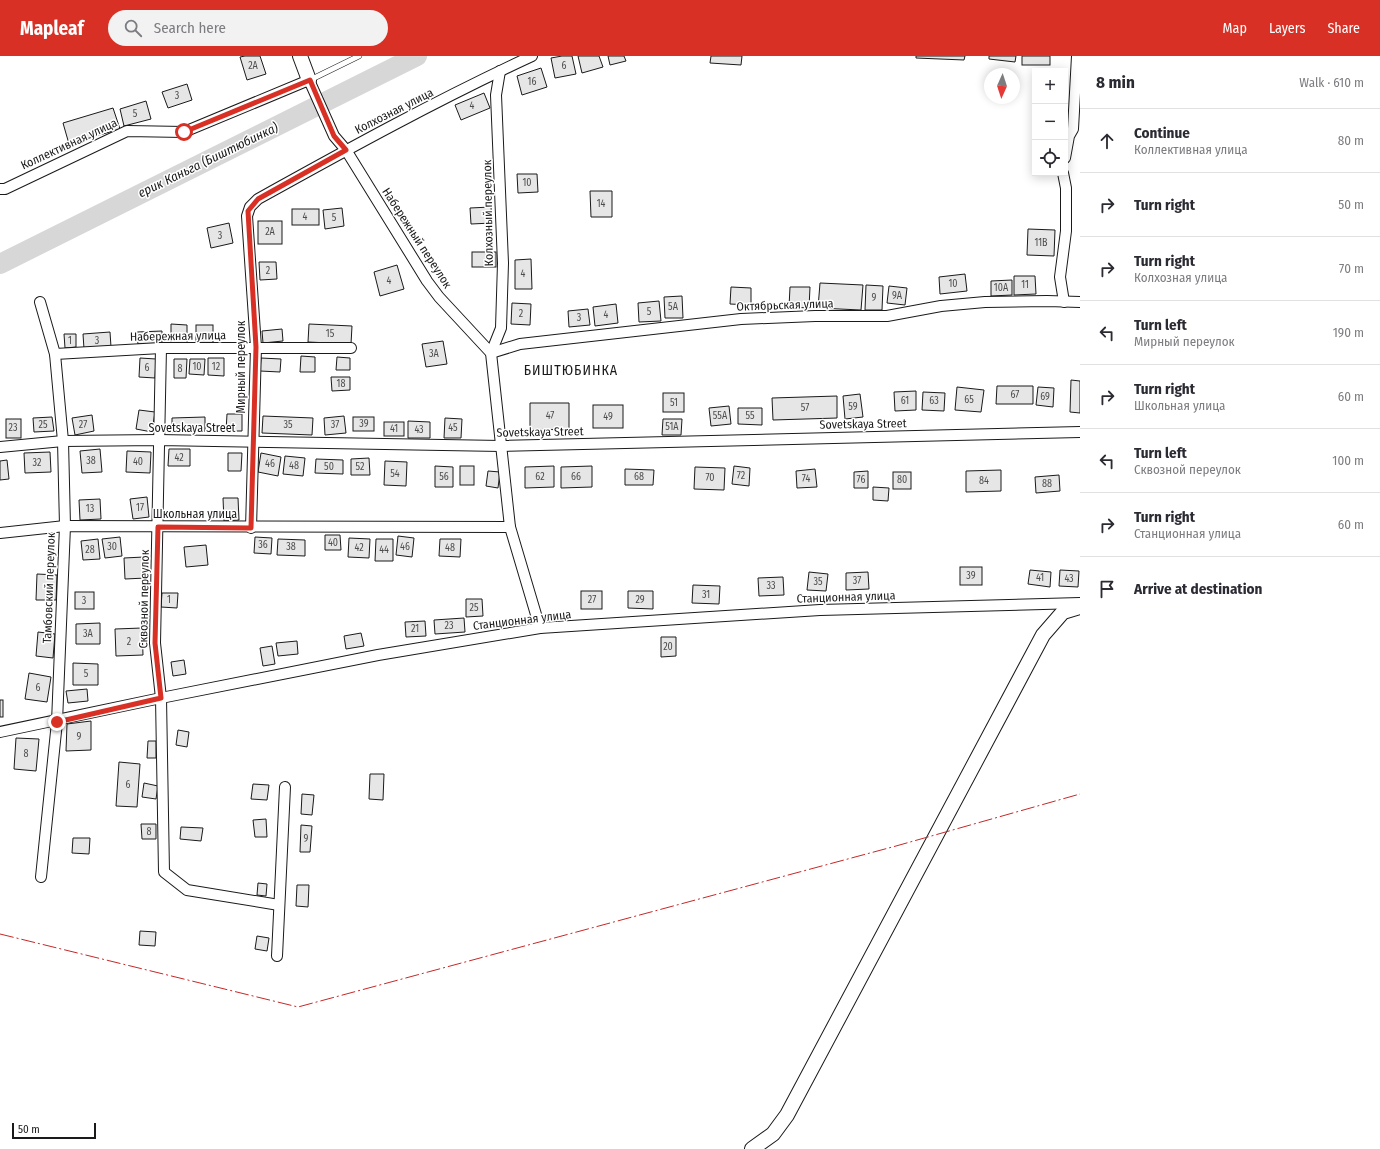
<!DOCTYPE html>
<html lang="en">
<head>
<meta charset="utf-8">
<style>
	body { margin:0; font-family:"Fira Sans Condensed",sans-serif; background:#f2f2f3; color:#2b2b33 }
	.controls { position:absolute; right:12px; top:12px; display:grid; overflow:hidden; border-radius:0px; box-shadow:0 2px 10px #0003 }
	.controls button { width:36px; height:36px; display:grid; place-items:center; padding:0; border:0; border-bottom:1px solid #e1e1e2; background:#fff; color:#2b2b33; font:20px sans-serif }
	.compass { position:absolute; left:984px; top:12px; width:36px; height:36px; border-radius:50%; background:#fff; box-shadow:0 2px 10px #0003; rotate:183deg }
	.scale { position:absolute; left:12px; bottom:10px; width:84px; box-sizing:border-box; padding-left:4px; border:2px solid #1a1a1a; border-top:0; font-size:11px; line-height:14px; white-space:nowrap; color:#1a1a1a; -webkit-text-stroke:3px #fff; paint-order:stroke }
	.stop { position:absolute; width:12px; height:12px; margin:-9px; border:3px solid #d93025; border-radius:50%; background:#fff }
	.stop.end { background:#d93025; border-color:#fff; box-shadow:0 1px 4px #0008 }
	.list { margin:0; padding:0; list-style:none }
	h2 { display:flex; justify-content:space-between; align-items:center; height:52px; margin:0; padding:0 16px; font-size:17px }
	h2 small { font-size:13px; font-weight:400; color:#7c7c81 }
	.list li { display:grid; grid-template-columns:26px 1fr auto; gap:12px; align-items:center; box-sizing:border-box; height:64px; padding:0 16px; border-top:1px solid #e1e1e2 }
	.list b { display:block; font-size:15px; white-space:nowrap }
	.list p { margin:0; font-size:13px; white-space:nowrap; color:#7c7c81 }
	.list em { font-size:13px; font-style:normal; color:#7c7c81 }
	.icon { flex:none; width:22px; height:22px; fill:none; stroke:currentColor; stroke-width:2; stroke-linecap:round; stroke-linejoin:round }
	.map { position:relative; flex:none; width:1080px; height:1093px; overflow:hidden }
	header { display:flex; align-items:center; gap:24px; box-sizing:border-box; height:56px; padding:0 20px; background:#d93025; color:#fff }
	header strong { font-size:19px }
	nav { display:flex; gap:22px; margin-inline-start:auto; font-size:14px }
	.search { width:280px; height:36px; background:#f2f2f3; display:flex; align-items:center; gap:10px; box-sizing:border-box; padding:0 14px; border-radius:22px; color:#7c7c81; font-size:15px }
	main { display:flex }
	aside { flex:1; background:#fff }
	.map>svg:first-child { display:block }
</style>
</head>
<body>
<header>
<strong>Mapleaf</strong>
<div class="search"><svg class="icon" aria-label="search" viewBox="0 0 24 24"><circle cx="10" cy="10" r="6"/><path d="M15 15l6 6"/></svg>Search here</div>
<nav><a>Map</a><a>Layers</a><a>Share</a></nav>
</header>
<main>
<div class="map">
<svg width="1080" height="1093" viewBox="0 0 1080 1093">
	<rect width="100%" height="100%" fill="#fff"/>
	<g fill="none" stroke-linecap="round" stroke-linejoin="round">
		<polyline stroke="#d7d7d7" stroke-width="20" points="0,208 417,0"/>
	</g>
	<g fill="#e6e6e6" stroke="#1a1a1a">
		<polygon points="245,0 260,0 266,18 247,24 240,1"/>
		<polygon points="562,0 572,0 576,18 555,22 551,2"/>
		<polygon points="578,0 599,0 603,11 582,17"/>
		<polygon points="608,0 624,0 626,5 610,9"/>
		<polygon points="711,0 742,0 741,9 710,7"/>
		<polygon points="916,0 965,0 964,4 916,2"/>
		<polygon points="989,0 1016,0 1015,6 989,3"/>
		<rect x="1022" y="0" width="28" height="9"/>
		<polygon points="541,12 547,31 522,39 517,20"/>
		<polygon points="187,28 192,44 168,52 162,36"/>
		<polygon points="484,37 490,52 461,64 455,49"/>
		<polygon points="146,45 151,63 124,70 120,53"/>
		<polygon points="113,52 120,73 69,88 63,67"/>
		<polygon points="517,118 537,118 538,136 518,137"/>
		<polygon points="590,135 612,135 612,161 591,161"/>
		<polygon points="491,151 492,167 471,168 470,152"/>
		<polygon points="342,152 344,170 325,173 323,154"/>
		<rect x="292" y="153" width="27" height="16"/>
		<rect x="258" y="165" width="24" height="23"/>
		<polygon points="229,167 233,187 211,192 207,172"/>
		<polygon points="1028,173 1055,174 1054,200 1027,199"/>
		<rect x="472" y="196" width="24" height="15"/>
		<polygon points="531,203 532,233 515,233 515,204"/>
		<polygon points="259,206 276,206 277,223 260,224"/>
		<polygon points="397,209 404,233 380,240 374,216"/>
		<polygon points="965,218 967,235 940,238 939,221"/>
		<polygon points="1014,220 1035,220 1036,238 1014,239"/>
		<polygon points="1012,224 1012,239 991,240 991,225"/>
		<polygon points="820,227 863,229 861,254 818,252"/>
		<polygon points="866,229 883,230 882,254 865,254"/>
		<polygon points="889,230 907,232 905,249 887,247"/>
		<polygon points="731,231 751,232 751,249 730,248"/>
		<polygon points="790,231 810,231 809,252 789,251"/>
		<polygon points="682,240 683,262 665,262 664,241"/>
		<polygon points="659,245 661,265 639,266 638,247"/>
		<polygon points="512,247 531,248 530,269 511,268"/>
		<polygon points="616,248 618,267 595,270 593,251"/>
		<polygon points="588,253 590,269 569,271 568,255"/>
		<polygon points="171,268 187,269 187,287 171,287"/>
		<polygon points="309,268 352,270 351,288 308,286"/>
		<rect x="196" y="269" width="17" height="18"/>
		<polygon points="282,273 283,285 263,287 262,275"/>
		<polygon points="162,275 162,287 138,288 137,276"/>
		<polygon points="110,276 111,291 84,293 83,278"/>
		<polygon points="64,278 76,278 76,291 65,292"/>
		<polygon points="443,285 447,308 426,311 422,288"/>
		<polygon points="301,300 315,301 315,316 300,316"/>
		<polygon points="337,301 350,302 350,314 336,314"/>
		<polygon points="140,302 156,303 155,322 139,321"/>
		<polygon points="208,302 224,302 224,320 208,319"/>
		<polygon points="261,302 281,303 280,316 260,315"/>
		<polygon points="174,303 187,303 186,322 174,322"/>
		<polygon points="190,303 205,303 204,319 189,318"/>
		<polygon points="331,321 350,321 350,334 332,335"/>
		<polygon points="1071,324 1080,325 1080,357 1070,356"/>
		<polygon points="997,330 1033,330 1033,348 996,348"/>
		<polygon points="957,331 984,334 981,356 955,354"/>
		<polygon points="1038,331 1054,332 1053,351 1036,349"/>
		<polygon points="916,335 916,354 895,355 894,336"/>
		<polygon points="923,336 945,337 944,355 922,354"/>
		<rect x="663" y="337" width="21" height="19"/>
		<polygon points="860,338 863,361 845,363 843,340"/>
		<polygon points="837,340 837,362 773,364 772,342"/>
		<polygon points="530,347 569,347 569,374 530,373"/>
		<rect x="593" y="349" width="30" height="23"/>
		<polygon points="729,350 731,368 711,370 709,352"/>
		<polygon points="738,352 762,352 762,369 738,368"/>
		<polygon points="139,354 155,356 152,376 136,373"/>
		<polygon points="227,358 242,358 242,375 226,375"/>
		<polygon points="92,359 94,375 75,379 72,362"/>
		<polygon points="263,360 313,362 312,379 262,377"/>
		<polygon points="344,360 346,377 325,379 324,362"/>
		<polygon points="52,361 54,375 34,376 33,362"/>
		<polygon points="205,361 205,375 172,376 172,362"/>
		<rect x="353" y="361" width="21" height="14"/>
		<polygon points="445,362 462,363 461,382 444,382"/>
		<rect x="6" y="363" width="15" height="19"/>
		<polygon points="663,363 682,363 681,379 662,379"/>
		<polygon points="408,365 430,366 430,382 408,382"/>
		<rect x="384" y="366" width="20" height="14"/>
		<polygon points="100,393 102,416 82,417 80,395"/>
		<polygon points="169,393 190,393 190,410 168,410"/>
		<polygon points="127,395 151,396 150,417 126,416"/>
		<polygon points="50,396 51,416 25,417 24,397"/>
		<polygon points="228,397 242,397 241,415 228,415"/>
		<polygon points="261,397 281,401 278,420 258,416"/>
		<polygon points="285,400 305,402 303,420 283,418"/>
		<polygon points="369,402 370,419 351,419 351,403"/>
		<polygon points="316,403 343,404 343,418 315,417"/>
		<polygon points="7,404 9,423 0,424 0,405"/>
		<polygon points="385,405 407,406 406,430 384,429"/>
		<polygon points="435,410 453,411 453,431 435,431"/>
		<rect x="460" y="410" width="14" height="19"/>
		<polygon points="554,410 554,431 525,432 525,411"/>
		<polygon points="592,410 592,431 561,432 561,411"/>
		<polygon points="734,410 750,412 749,430 732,428"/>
		<polygon points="695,411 725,412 724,434 694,433"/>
		<polygon points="625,413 654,414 653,429 625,429"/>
		<polygon points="815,413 817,431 797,432 796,415"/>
		<polygon points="1001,414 1001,435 966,436 966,415"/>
		<polygon points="488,415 500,416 498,432 486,430"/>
		<polygon points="868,415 868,432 854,432 854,416"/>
		<rect x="893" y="416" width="18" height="17"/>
		<polygon points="1059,419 1060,435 1036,437 1035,421"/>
		<polygon points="873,431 889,432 888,445 873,444"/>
		<polygon points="147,441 149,461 133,463 130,443"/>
		<polygon points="223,442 238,442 239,464 224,465"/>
		<polygon points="100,443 101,463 80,464 79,444"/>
		<polygon points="325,479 340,479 341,494 325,494"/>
		<polygon points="398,480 414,482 412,501 396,499"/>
		<polygon points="120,481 122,500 105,502 102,483"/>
		<polygon points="255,481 272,482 271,498 254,497"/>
		<polygon points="349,482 370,483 369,502 348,501"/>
		<polygon points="98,483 100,503 83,504 81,485"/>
		<polygon points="278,483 305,484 305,500 277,499"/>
		<polygon points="376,483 393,483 393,505 375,505"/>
		<polygon points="440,483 461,483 460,501 439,500"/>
		<polygon points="206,489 208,509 186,511 184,491"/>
		<polygon points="144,501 146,522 125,523 124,502"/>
		<rect x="960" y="511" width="22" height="18"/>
		<polygon points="1030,514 1051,516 1050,531 1028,528"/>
		<polygon points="1060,514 1079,515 1078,531 1059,530"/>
		<polygon points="809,516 828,518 826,535 807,534"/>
		<polygon points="868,516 869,533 846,534 846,517"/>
		<polygon points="37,518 57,519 56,544 36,544"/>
		<polygon points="783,521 784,539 759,540 758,522"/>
		<polygon points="693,529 720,530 719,548 692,547"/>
		<rect x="581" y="535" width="21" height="18"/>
		<polygon points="628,535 653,535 653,553 628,552"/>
		<rect x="75" y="536" width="19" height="17"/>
		<polygon points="162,537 178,537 177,552 161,551"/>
		<polygon points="466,543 482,543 483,560 466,561"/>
		<polygon points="464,562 465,576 435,578 434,564"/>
		<polygon points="425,565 426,580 406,581 405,566"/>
		<polygon points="100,567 100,588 76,588 76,568"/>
		<polygon points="142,572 143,599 116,600 115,573"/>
		<polygon points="38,576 55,578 53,602 36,600"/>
		<polygon points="361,577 364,590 346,593 344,580"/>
		<polygon points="661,581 676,581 676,600 661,601"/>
		<polygon points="297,585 298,598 278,600 276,587"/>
		<polygon points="272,590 275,608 263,610 260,592"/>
		<polygon points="184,604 186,618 173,620 171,606"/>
		<polygon points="73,607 98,608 98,629 73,629"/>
		<polygon points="29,617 51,621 47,646 25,643"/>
		<polygon points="87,633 88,645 68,647 66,635"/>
		<rect x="0" y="644" width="3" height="17"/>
		<polygon points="91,665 91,694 66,695 67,668"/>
		<polygon points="178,674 189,676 187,691 176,689"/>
		<polygon points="16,682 39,683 36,715 14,713"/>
		<polygon points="148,685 156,685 156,702 147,702"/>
		<polygon points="119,706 140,708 137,751 116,750"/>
		<polygon points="370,718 384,718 383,744 369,743"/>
		<polygon points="144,727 158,730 156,743 142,741"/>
		<polygon points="253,728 269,729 267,744 251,743"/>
		<polygon points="302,738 314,739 312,759 301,758"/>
		<polygon points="266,763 267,781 255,781 253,764"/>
		<polygon points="141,768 156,768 156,783 142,783"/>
		<polygon points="301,769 312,770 310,796 300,796"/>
		<polygon points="181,771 203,772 201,785 180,783"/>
		<polygon points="73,782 90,782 89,798 72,797"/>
		<polygon points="258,827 267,828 266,840 257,839"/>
		<polygon points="297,829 309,829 308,851 296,850"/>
		<polygon points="140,875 156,876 155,890 139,889"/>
		<polygon points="257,880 269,882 267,895 255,893"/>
	</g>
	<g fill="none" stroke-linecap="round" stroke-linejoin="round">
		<defs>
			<polyline id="lane" points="310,24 359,0"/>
			<g id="street">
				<polyline points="1065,102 1069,80 1073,73 1077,0"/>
				<polyline points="1063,117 1066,132 1066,175 1060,221 1064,246"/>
				<polyline points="0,133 5,133 127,75 184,76 309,24 334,80 346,94 427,225 439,241 491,297 510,471 540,572"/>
				<polyline points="40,246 55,298 63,385 65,470 57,666 41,821"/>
				<polyline points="161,292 155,587 161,642 164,816 187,834 279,849"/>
				<polyline points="491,297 520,288 741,263 815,260 887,260 941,250 985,246 1047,245 1080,246"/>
				<polyline points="491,297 501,272 503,207 496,39 500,15"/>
				<polyline points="55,298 161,292 351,292"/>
				<polyline points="0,391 63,385 159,384 501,390 1080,376"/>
				<path d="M251,472L256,291L247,160L250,151L258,143C348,93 439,43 532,0"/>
				<polyline points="0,477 65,470 510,471"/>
				<polyline points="0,676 161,642 378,599 540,572 820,554 1080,547"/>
				<polyline points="277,900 285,731"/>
			</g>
			<g id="secondary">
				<polyline points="300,0 309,24"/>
				<polyline points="752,1093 773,1078 787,1059 1043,579 1063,556 1080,551"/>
			</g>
		</defs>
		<use href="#lane" stroke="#1a1a1a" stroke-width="6"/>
		<use href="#street" stroke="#1a1a1a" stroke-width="12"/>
		<use href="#secondary" stroke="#1a1a1a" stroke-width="16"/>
		<use href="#lane" stroke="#fff" stroke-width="5"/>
		<use href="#street" stroke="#fff" stroke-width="10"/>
		<use href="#secondary" stroke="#fff" stroke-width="14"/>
		<polyline stroke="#c62828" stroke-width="1" stroke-dasharray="14 3 2 3" stroke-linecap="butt" points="0,878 298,951 896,790 1080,738"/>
	</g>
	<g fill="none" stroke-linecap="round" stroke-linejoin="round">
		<polyline stroke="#d93025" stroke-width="5" points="57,666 161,642 155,587 158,471 251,472 256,291 248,155 258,143 346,94 334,80 310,24 184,76"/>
	</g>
	<g text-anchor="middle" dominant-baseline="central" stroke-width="3" stroke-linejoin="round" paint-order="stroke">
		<g font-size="10" fill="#4d4d4d">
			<text x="253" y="10">2А</text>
			<text x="564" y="10">6</text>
			<text x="532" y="26">16</text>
			<text x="177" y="40">3</text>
			<text x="472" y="50">4</text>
			<text x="135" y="58">5</text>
			<text x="527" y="127">10</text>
			<text x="601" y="148">14</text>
			<text x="305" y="161">4</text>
			<text x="334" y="162">5</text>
			<text x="270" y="176">2А</text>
			<text x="220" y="180">3</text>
			<text x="1041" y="187">11В</text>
			<text x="268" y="215">2</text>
			<text x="523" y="218">4</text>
			<text x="389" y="225">4</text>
			<text x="953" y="228">10</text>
			<text x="1025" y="229">11</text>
			<text x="1001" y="232">10А</text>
			<text x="897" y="240">9А</text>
			<text x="874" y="242">9</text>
			<text x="673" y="251">5А</text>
			<text x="649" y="256">5</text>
			<text x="521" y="258">2</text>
			<text x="606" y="259">4</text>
			<text x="579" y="262">3</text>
			<text x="330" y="278">15</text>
			<text x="70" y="285">1</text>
			<text x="97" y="285">3</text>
			<text x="434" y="298">3А</text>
			<text x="197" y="311">10</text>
			<text x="216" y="311">12</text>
			<text x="147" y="312">6</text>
			<text x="180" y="313">8</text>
			<text x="341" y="328">18</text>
			<text x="1015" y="339">67</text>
			<text x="1045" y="341">69</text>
			<text x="969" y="344">65</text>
			<text x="905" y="345">61</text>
			<text x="934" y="345">63</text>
			<text x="674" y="347">51</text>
			<text x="853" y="351">59</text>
			<text x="805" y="352">57</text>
			<text x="550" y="360">47</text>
			<text x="720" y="360">55А</text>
			<text x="750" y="360">55</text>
			<text x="608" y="361">49</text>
			<text x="364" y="368">39</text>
			<text x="43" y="369">25</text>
			<text x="83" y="369">27</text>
			<text x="288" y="369">35</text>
			<text x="335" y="369">37</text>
			<text x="672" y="371">51А</text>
			<text x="13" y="372">23</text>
			<text x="453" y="372">45</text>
			<text x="394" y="373">41</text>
			<text x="419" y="374">43</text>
			<text x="179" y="402">42</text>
			<text x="91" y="405">38</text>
			<text x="138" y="406">40</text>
			<text x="37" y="407">32</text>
			<text x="270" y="408">46</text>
			<text x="294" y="410">48</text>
			<text x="329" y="411">50</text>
			<text x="360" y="411">52</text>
			<text x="395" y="418">54</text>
			<text x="741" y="420">72</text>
			<text x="444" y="421">56</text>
			<text x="540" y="421">62</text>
			<text x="576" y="421">66</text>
			<text x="639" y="421">68</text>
			<text x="710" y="422">70</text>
			<text x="806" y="423">74</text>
			<text x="861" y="424">76</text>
			<text x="902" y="424">80</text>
			<text x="984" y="425">84</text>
			<text x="1047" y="428">88</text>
			<text x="140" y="452">17</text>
			<text x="90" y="453">13</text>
			<text x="333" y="487">40</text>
			<text x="263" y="489">36</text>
			<text x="112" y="491">30</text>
			<text x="291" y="491">38</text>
			<text x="405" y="491">46</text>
			<text x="359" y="492">42</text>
			<text x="450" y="492">48</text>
			<text x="90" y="494">28</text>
			<text x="384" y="494">44</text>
			<text x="971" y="520">39</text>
			<text x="1040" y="522">41</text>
			<text x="1069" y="523">43</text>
			<text x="857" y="525">37</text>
			<text x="818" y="526">35</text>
			<text x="771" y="530">33</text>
			<text x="706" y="539">31</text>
			<text x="169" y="544">1</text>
			<text x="592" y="544">27</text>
			<text x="640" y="544">29</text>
			<text x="84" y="545">3</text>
			<text x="474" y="552">25</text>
			<text x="449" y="570">23</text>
			<text x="415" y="573">21</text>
			<text x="88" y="578">3А</text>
			<text x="129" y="586">2</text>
			<text x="668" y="591">20</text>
			<text x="86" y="618">5</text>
			<text x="38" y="632">6</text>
			<text x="79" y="681">9</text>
			<text x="26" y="698">8</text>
			<text x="128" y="729">6</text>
			<text x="149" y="776">8</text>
			<text x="306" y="783">9</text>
		</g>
		<g font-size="12" fill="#1a1a1a" stroke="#fff">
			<text transform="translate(394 55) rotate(-27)">Колхозная улица</text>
			<text transform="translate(69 88) rotate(-25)">Коллективная улица</text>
			<text transform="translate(488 157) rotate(-91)">Колхозный переулок</text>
			<text transform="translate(417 182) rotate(57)">Набережный переулок</text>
			<text transform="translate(785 249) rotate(-2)">Октябрьская улица</text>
			<text transform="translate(178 280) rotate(-1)">Набережная улица</text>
			<text transform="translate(241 311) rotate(-90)">Мирный переулок</text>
			<text transform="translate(863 368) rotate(-1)">Sovetskaya Street</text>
			<text x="192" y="372">Sovetskaya Street</text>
			<text transform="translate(540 376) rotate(-1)">Sovetskaya Street</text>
			<text x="195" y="458">Школьная улица</text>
			<text transform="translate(49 532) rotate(-88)">Тамбовский переулок</text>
			<text transform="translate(846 541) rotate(-2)">Станционная улица</text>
			<text transform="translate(144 543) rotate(-89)">Сквозной переулок</text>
			<text transform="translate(522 564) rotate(-7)">Станционная улица</text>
		</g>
		<g font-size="13" font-style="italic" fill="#1a1a1a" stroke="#fff">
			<text transform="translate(208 104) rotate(-26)">ерик Каньга (Биштюбинка)</text>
		</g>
		<g font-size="14" letter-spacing="1" fill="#1a1a1a" stroke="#fff">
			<text x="571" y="314">БИШТЮБИНКА</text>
		</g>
	</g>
</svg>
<div class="controls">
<button>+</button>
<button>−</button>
<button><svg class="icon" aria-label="locate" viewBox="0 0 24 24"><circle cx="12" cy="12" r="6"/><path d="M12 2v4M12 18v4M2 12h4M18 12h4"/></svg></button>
</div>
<svg class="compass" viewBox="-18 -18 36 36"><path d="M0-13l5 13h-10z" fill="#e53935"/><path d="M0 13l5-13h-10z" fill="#7c7c81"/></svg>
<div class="scale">50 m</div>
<div class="stop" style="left:184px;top:76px"></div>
<div class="stop end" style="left:57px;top:666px"></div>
</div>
<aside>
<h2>8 min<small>Walk · 610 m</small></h2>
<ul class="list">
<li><svg class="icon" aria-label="ahead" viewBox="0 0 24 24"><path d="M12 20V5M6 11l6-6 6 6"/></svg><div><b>Continue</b><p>Коллективная улица</p></div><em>80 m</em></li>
<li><svg class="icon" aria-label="right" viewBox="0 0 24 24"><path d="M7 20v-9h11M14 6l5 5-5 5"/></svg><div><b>Turn right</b></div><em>50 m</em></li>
<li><svg class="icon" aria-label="right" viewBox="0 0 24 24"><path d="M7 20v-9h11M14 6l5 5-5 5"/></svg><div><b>Turn right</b><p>Колхозная улица</p></div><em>70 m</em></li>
<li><svg class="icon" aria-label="left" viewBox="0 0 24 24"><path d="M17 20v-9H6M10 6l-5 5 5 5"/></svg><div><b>Turn left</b><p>Мирный переулок</p></div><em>190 m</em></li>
<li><svg class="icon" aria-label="right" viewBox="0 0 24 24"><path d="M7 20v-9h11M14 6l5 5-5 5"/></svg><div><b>Turn right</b><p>Школьная улица</p></div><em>60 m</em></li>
<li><svg class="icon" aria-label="left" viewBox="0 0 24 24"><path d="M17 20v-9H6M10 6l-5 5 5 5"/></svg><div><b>Turn left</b><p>Сквозной переулок</p></div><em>100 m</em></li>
<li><svg class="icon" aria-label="right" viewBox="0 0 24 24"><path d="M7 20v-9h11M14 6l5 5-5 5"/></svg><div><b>Turn right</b><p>Станционная улица</p></div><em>60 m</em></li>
<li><svg class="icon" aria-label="arrive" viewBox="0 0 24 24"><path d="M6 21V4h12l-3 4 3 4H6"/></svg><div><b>Arrive at destination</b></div></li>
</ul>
</aside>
</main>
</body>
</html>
